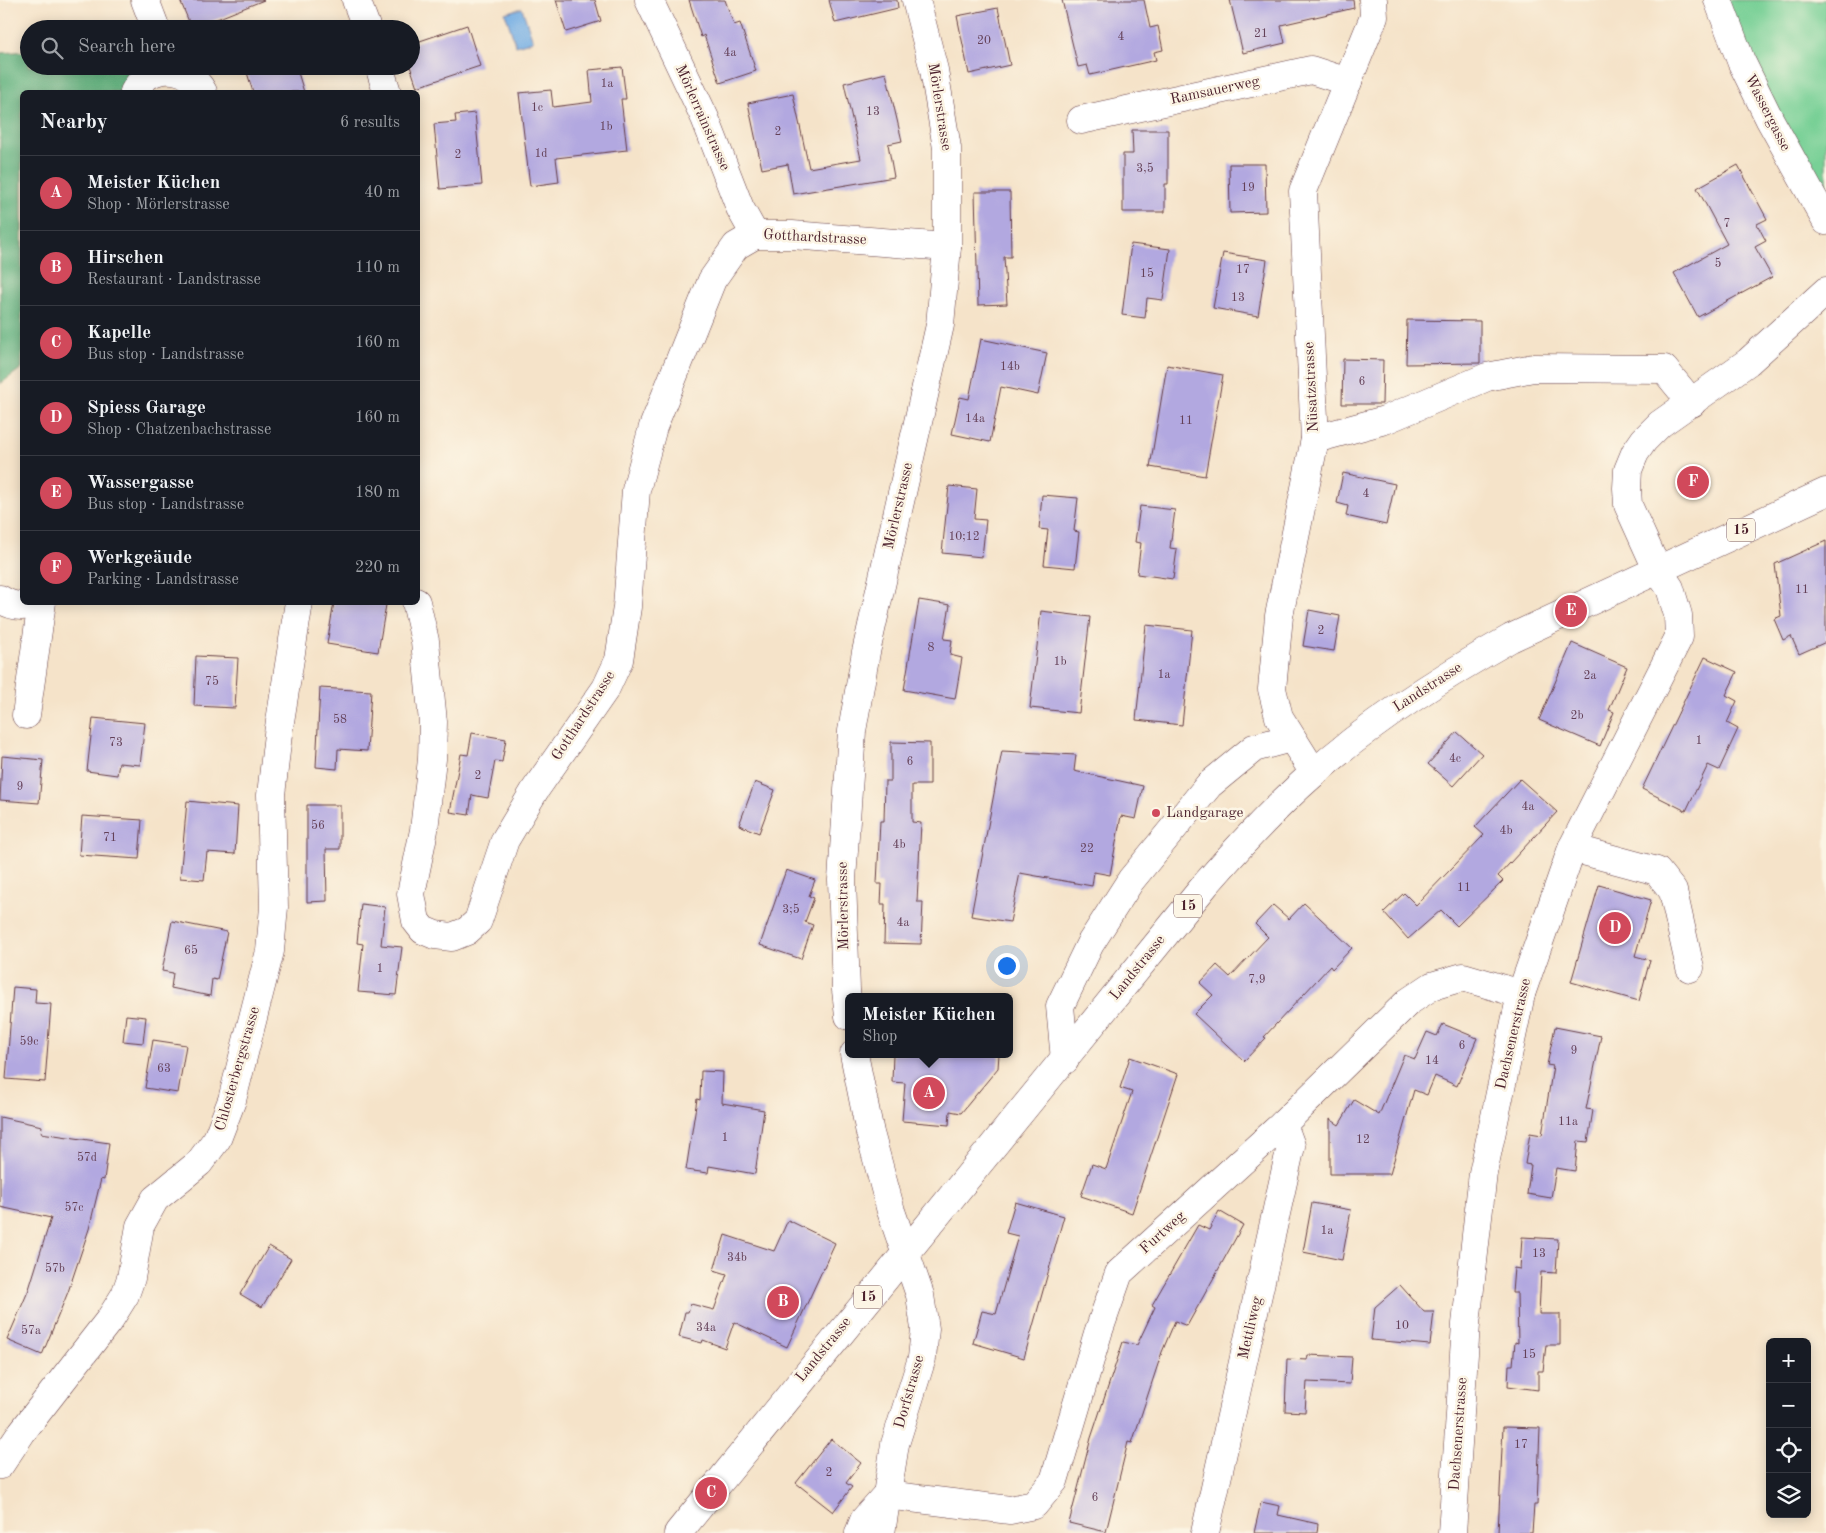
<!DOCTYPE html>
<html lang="en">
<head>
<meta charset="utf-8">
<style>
	body { margin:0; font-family:"Old Standard TT",serif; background:#20242c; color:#f1f3f6 }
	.controls { position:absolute; right:15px; bottom:15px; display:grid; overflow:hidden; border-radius:8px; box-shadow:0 2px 12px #0003 }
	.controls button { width:45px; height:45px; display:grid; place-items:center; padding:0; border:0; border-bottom:1px solid #363941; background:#171b24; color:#f1f3f6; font:25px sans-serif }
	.you { position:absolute; left:1006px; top:965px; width:18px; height:18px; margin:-12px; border:4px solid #fff; border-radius:50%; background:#1a73e8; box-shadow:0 0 0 8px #1a73e833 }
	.badge { display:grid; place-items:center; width:32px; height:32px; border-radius:50%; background:#d1495b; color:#fff; font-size:16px; font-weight:700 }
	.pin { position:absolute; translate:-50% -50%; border:2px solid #fff; box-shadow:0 1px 5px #0006 }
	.popup { position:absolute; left:845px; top:993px; width:168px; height:65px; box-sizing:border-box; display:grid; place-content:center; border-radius:8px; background:#171b24; filter:drop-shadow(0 1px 4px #0005); font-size:16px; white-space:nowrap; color:#9ea1a6 }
	.popup b { font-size:19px; color:#f1f3f6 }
	.popup::after { content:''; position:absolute; left:50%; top:100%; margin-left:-10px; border:10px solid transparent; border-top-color:#171b24 }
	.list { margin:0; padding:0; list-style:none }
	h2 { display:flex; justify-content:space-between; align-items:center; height:65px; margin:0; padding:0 20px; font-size:21px }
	h2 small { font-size:16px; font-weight:400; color:#9ea1a6 }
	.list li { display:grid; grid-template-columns:32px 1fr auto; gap:15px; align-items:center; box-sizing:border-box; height:75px; padding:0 20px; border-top:1px solid #363941 }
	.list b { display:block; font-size:19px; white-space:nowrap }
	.list p { margin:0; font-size:16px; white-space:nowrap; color:#9ea1a6 }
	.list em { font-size:16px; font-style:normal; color:#9ea1a6 }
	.icon { flex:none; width:28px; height:28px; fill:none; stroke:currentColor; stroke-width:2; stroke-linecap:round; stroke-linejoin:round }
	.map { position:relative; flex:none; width:1826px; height:1533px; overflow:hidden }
	.search { position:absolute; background:#171b24; box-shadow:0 2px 12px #0003; left:20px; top:20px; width:400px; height:55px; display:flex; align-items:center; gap:12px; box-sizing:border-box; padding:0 18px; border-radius:28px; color:#9ea1a6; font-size:19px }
	.panel { position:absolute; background:#171b24; box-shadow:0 2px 12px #0003; left:20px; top:90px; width:400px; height:515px; border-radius:8px }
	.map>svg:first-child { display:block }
</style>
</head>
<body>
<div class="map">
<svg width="1826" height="1533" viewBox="0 0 1826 1533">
	<rect width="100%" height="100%" fill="#fcf5e5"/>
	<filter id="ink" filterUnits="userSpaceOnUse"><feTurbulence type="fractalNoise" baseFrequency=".02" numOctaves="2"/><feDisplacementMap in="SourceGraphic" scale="10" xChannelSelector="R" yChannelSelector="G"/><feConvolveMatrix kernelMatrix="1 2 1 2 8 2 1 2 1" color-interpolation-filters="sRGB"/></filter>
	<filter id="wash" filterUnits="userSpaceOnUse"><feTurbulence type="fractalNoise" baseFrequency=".0096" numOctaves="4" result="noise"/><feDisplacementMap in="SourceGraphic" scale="20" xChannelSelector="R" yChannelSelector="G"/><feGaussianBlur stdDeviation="1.12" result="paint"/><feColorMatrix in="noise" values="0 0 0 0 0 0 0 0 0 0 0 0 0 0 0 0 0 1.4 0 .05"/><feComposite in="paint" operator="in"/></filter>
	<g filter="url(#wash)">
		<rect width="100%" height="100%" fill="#f5e3c9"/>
		<polygon fill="#78d096" stroke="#617860" points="1720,0 1826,0 1826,209"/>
		<polygon fill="#62b27f" stroke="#566855" points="29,51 29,66 134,66 127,92 22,92 22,368 0,384 0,53"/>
		<polygon fill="#74aee4" stroke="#5f6688" points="522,8 533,41 516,46 505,13"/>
		<g id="blocks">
			<g fill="#b2a8e0">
				<polygon points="180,0 264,0 192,29"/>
				<polygon points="556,0 595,0 601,21 566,32"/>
				<polygon points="689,0 725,0 734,25 740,23 756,71 720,83 704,35 701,37"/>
				<polygon points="829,0 897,0 898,8 835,23"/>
				<polygon points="1062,0 1144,0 1150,28 1158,26 1163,50 1154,52 1156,60 1090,75 1087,65 1078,67"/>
				<polygon points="1230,0 1353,0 1354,8 1281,25 1285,43 1243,53"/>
				<polygon points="998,8 1010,65 969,74 957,16"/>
				<polygon points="467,25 480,66 417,87 410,66 411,44"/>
				<polygon points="245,66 296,66 304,92 253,92"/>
				<polygon points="622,67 626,99 621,99 627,150 556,158 559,182 530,186 519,93 551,90 553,107 592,102 589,70"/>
				<polygon points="886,73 902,141 888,144 894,177 793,194 788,164 762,169 748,103 793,94 809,168 861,159 844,83"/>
				<polygon points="475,113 482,185 440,189 434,124 456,122 455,115"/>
				<polygon points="1132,130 1168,130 1168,184 1165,184 1165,212 1123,212 1123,154 1133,154"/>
				<polygon points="1229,164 1265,164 1266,212 1230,213"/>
				<polygon points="1738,165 1767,219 1757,224 1766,241 1755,247 1772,277 1698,317 1674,273 1727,244 1697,188"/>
				<polygon points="975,192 1010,192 1011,257 1004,257 1007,304 978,305"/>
				<polygon points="1131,244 1170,249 1163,300 1147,298 1145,318 1122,315"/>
				<polygon points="1223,253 1267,260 1258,316 1213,308"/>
				<polygon points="1407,320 1480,321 1480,363 1406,364"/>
				<polygon points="981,339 1047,353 1038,395 1001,387 990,442 952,434 960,397 969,399"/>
				<polygon points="1343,359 1383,360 1382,404 1342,404"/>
				<polygon points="1167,365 1223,375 1205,476 1150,467"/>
				<polygon points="1343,473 1395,484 1386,525 1346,516 1348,506 1337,503"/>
				<polygon points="949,486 977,489 974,519 986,520 982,557 942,553"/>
				<polygon points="1042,495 1078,498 1074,531 1079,532 1075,568 1044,565 1048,530 1039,529"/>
				<polygon points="1140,506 1175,510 1170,548 1177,549 1173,579 1137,574 1141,543 1135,542"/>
				<polygon points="1826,541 1826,642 1799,654 1791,636 1783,640 1774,619 1781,616 1775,564"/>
				<polygon points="919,600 950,605 944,639 952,640 950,655 962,658 955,699 904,690"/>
				<polygon points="334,602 370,602 386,605 378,652 327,644"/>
				<polygon points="1309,610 1340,616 1334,651 1303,646"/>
				<polygon points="1041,611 1090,617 1079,713 1030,708"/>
				<polygon points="1146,625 1192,630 1182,725 1136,720"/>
				<polygon points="1572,643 1627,667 1609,710 1614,712 1600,746 1539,720"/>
				<polygon points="196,656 238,658 235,708 194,706"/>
				<polygon points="1705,657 1737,672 1726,695 1737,701 1727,723 1738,729 1719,770 1708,765 1686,811 1642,789"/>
				<polygon points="320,688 371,691 367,751 338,749 337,769 316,767"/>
				<polygon points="93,718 145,723 140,765 119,763 117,775 87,771"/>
				<polygon points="1457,732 1482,754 1453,786 1428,764"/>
				<polygon points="472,733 506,739 502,762 495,761 488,798 472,795 469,815 450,812 461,754 468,755"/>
				<polygon points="891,742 930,743 930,785 912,785 912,822 921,823 917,902 923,902 921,944 884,943 885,904 881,904 882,884 877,884 880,821 884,821 885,781 891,781"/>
				<polygon points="1002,751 1076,755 1074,771 1143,786 1136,819 1121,816 1110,875 1094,872 1092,886 1020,873 1010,922 971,916"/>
				<polygon points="2,756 43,760 39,803 0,800"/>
				<polygon points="1520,779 1557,812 1498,876 1503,881 1457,926 1441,910 1408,939 1384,912 1404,893 1416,905 1484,835 1475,827"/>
				<polygon points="755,782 775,790 759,833 739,825"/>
				<polygon points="187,801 238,806 235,854 207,852 204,880 180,878"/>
				<polygon points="307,805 340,805 340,849 326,849 327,901 307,902"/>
				<polygon points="82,816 142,820 139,859 79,855"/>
				<polygon points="786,870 815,880 809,896 814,898 805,922 813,925 801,959 760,945"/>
				<polygon points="1599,885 1651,900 1635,956 1650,960 1639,1001 1571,982"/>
				<polygon points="1304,903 1352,948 1332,969 1330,966 1264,1037 1266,1038 1244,1061 1194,1014 1213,995 1200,983 1217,965 1230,977 1268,937 1255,924 1273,905 1289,919"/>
				<polygon points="361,904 385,907 381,945 402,947 396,995 358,992 363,944 357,943"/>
				<polygon points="172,921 227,932 217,980 212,979 210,996 171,988 173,973 162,971"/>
				<polygon points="13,987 36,989 35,1003 51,1004 45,1082 6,1079"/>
				<polygon points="126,1015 146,1017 143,1043 123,1041"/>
				<polygon points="1443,1024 1477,1038 1457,1086 1435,1076 1427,1095 1414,1090 1390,1174 1330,1174 1330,1119 1339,1125 1354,1100 1379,1115 1404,1055 1415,1059 1427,1032 1437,1036"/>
				<polygon points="1555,1027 1601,1036 1586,1109 1593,1110 1588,1142 1578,1141 1575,1171 1556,1168 1551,1198 1527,1194 1531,1165 1525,1164 1530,1133 1542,1135 1553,1066 1547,1065"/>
				<polygon points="153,1040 186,1045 178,1093 145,1088"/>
				<polygon points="893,1054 999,1054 998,1068 961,1113 950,1111 949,1125 902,1121 905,1083 892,1082"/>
				<polygon points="1130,1057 1178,1074 1132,1213 1081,1196 1092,1164 1106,1169 1132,1092 1120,1088"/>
				<polygon points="701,1071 723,1072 722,1103 764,1110 755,1174 709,1166 708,1173 686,1170 697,1099 700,1100"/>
				<polygon points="0,1117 42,1126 41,1133 109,1143 104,1180 101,1179 89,1229 68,1292 42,1355 7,1340 29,1289 51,1218 0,1207"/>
				<polygon points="1015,1202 1064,1216 1024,1358 973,1343 982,1311 996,1314 1018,1236 1006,1233"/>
				<polygon points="1312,1203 1351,1210 1342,1260 1303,1252"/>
				<polygon points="1219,1211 1243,1225 1187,1326 1175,1321 1162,1352 1132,1443 1128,1442 1106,1532 1069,1523 1091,1438 1123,1342 1137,1345 1155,1307 1152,1305 1198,1225 1209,1230"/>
				<polygon points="788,1220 835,1243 787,1347 734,1322 725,1348 703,1340 702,1343 679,1337 685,1312 688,1312 691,1304 714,1310 727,1274 714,1270 725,1235 774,1251"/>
				<polygon points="1522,1237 1558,1239 1556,1273 1541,1272 1539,1314 1560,1314 1560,1345 1546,1345 1543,1371 1538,1371 1538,1390 1508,1386 1509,1365 1513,1365 1515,1342 1518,1343 1517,1293 1512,1293 1514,1268 1520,1269"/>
				<polygon points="269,1246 291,1259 262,1307 240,1294"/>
				<polygon points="1400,1285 1424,1312 1434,1312 1430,1345 1371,1340 1375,1307"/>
				<polygon points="1308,1355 1352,1357 1350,1384 1307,1382 1305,1412 1285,1411 1287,1359 1307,1360"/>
				<polygon points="1503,1427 1540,1428 1537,1505 1534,1505 1532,1533 1498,1533"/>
				<polygon points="831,1439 861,1463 846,1483 852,1487 833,1512 796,1483"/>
				<polygon points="1261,1502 1280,1506 1278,1515 1318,1524 1317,1533 1254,1533"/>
			</g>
		</g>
	</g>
	<g filter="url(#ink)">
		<use href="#blocks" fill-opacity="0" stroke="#643c43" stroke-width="1"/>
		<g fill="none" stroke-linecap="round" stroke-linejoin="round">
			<defs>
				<g id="minor">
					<polyline points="145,0 156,29"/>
					<polyline points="356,0 367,29"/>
					<polyline points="649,0 705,118 740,208 755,235"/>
					<polyline points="1718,0 1741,61 1770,120 1826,221"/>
					<polyline points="379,66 387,92"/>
					<path d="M134,92C149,62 188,63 203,92"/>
					<polyline points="1081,120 1311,70 1348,82"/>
					<polyline points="1315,439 1385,420 1487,377 1533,368 1664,369 1692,403"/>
					<path d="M0,599C11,606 23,609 36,602"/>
					<polyline points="416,602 425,641 433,722 432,759 424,830 411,894 416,921 423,930 435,935 452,937 467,931 478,921 505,840 535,790 606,688 619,660 627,607 636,490 653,427 712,280 736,246 755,235 792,235 947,247"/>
					<polyline points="26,715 42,602"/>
					<polyline points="1314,773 1279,717 1272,689 1279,616 1315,439 1303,191 1374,17 1373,0"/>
					<polyline points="1572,848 1657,871 1673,891 1690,968"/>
					<polyline points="849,1016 846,990 842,880 852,731 866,652 940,325 947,247 947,148 934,70 916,0"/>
					<polyline points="854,1054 870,1133 891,1211 920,1295 925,1329 922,1358 895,1444 881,1533"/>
					<polyline points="1065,1060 1060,1006 1090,944 1131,880 1209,785 1254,748 1291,738"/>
					<polyline points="0,1465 22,1432 110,1319 125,1295 131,1278 140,1226 155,1199 199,1163 217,1139 232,1100 270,951 274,907 271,795 278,734 299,602"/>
					<polyline points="859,1533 864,1520 886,1495 1010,1510 1034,1505 1054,1481 1098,1333 1119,1273 1283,1124 1408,1002 1432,986 1463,977 1521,994"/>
					<polyline points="1205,1533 1291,1146 1283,1124"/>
					<polyline points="1452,1533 1466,1324 1483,1173 1521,994 1572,848 1679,637 1678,615 1670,588 1657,569 1628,505 1627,488 1628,470 1635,453 1644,440 1660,424 1748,362 1826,291"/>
				</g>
				<path id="major" d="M678,1533C853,1315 1031,1101 1206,884C1240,845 1275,807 1314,773C1374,720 1442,677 1511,638L1826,492"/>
			</defs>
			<use href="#minor" stroke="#643c43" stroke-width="29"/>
			<use href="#major" stroke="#643c43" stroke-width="29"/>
			<use href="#minor" stroke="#fff" stroke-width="28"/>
			<use href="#major" stroke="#fff" stroke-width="28"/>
		</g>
	</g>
	<circle fill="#d1495b" stroke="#fcf5e5" stroke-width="2" cx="1156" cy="813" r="5"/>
	<g text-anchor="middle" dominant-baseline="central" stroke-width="5" stroke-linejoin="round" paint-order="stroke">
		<g font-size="12" fill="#644158">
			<text x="1261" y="34">21</text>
			<text x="1121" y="37">4</text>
			<text x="984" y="41">20</text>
			<text x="730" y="53">4a</text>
			<text x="607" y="84">1a</text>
			<text x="537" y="108">1c</text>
			<text x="873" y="112">13</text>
			<text x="606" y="127">1b</text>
			<text x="778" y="132">2</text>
			<text x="541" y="154">1d</text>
			<text x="458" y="155">2</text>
			<text x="1145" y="169">3,5</text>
			<text x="1248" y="188">19</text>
			<text x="1727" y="224">7</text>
			<text x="1718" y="264">5</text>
			<text x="1243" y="270">17</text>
			<text x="1147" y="274">15</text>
			<text x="1238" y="298">13</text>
			<text x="1010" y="367">14b</text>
			<text x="1362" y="382">6</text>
			<text x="975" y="419">14a</text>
			<text x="1186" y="421">11</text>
			<text x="1366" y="494">4</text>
			<text x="964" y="537">10;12</text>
			<text x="1802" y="590">11</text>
			<text x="1321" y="631">2</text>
			<text x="931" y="648">8</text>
			<text x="1060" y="662">1b</text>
			<text x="1164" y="675">1a</text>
			<text x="1590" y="676">2a</text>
			<text x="212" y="682">75</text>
			<text x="1577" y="716">2b</text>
			<text x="340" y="720">58</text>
			<text x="1699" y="741">1</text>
			<text x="116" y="743">73</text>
			<text x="1455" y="759">4c</text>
			<text x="910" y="762">6</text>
			<text x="478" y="776">2</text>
			<text x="20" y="787">9</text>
			<text x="1528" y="807">4a</text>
			<text x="318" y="826">56</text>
			<text x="1506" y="831">4b</text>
			<text x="110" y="838">71</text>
			<text x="899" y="845">4b</text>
			<text x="1087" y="849">22</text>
			<text x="1464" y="888">11</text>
			<text x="791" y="910">3;5</text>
			<text x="903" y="923">4a</text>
			<text x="191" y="951">65</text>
			<text x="380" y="969">1</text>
			<text x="1257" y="980">7,9</text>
			<text x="29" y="1042">59c</text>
			<text x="1462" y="1046">6</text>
			<text x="1574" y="1051">9</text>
			<text x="1432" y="1061">14</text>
			<text x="164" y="1069">63</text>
			<text x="1568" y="1122">11a</text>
			<text x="725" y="1138">1</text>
			<text x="1363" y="1140">12</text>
			<text x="87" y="1158">57d</text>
			<text x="74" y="1208">57c</text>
			<text x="1327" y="1231">1a</text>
			<text x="1539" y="1254">13</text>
			<text x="737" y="1258">34b</text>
			<text x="55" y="1269">57b</text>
			<text x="1402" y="1326">10</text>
			<text x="706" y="1328">34a</text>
			<text x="31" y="1331">57a</text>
			<text x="1529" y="1355">15</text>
			<text x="1521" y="1445">17</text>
			<text x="829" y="1473">2</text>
			<text x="1095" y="1498">6</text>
		</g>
		<g fill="#fcf5e5" stroke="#7f5f63" stroke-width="1">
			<rect x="1727" y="518.5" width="28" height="23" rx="4"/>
			<rect x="1174" y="894.5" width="28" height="23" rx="4"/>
			<rect x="854" y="1285.5" width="28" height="23" rx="4"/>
		</g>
		<g font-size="14" font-weight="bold" fill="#4a1f2b">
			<text x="1741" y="530">15</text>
			<text x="1188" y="906">15</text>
			<text x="868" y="1297">15</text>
		</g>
		<g font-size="15" fill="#4a1f2b" stroke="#fcf5e5">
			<text transform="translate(1215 91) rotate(-12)">Ramsauerweg</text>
			<text transform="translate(939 107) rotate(81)">Mörlerstrasse</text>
			<text transform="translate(1767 113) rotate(63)">Wassergasse</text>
			<text transform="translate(702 118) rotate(66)">Mörlerrainstrasse</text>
			<text transform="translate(815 238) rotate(3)">Gotthardstrasse</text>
			<text transform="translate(1312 387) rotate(-93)">Nüsatzstrasse</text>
			<text transform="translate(899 506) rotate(-77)">Mörlerstrasse</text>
			<text transform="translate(1428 688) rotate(-33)">Landstrasse</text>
			<text transform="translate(584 716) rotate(-57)">Gotthardstrasse</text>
			<text transform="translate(844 906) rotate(-91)">Mörlerstrasse</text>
			<text transform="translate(1138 968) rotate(-51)">Landstrasse</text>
			<text transform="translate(1514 1034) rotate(-77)">Dachsenerstrasse</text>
			<text transform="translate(238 1069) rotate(-74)">Chlosterbergstrasse</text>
			<text transform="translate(1163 1233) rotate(-42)">Furtweg</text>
			<text transform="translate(1251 1328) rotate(-77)">Mettliweg</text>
			<text transform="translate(824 1350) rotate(-51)">Landstrasse</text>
			<text transform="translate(910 1392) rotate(-74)">Dorfstrasse</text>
			<text transform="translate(1459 1434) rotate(-86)">Dachsenerstrasse</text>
		</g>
		<g font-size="15" fill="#4a1f2b" stroke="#fcf5e5" text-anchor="start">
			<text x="1166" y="813">Landgarage</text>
		</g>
	</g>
</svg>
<div class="controls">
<button>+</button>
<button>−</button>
<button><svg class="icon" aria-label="locate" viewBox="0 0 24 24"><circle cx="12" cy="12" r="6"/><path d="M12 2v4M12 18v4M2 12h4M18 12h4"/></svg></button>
<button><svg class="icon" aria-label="layers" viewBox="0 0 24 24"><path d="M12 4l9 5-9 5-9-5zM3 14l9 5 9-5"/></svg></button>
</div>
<div class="you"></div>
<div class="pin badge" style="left:929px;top:1093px">A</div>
<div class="popup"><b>Meister Küchen</b>Shop</div>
<div class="pin badge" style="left:783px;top:1302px">B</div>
<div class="pin badge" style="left:711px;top:1493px">C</div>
<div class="pin badge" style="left:1615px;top:928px">D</div>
<div class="pin badge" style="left:1571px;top:611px">E</div>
<div class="pin badge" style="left:1693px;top:482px">F</div>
<div class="search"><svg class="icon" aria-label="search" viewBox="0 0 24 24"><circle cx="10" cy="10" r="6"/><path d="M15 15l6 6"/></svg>Search here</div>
<section class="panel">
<h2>Nearby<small>6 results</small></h2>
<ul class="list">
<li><span class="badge">A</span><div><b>Meister Küchen</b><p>Shop · Mörlerstrasse</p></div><em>40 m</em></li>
<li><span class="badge">B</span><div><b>Hirschen</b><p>Restaurant · Landstrasse</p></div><em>110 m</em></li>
<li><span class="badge">C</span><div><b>Kapelle</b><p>Bus stop · Landstrasse</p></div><em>160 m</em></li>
<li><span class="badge">D</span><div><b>Spiess Garage</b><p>Shop · Chatzenbachstrasse</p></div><em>160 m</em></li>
<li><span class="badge">E</span><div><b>Wassergasse</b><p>Bus stop · Landstrasse</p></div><em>180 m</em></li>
<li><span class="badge">F</span><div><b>Werkgeäude</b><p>Parking · Landstrasse</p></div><em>220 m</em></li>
</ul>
</section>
</div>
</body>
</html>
